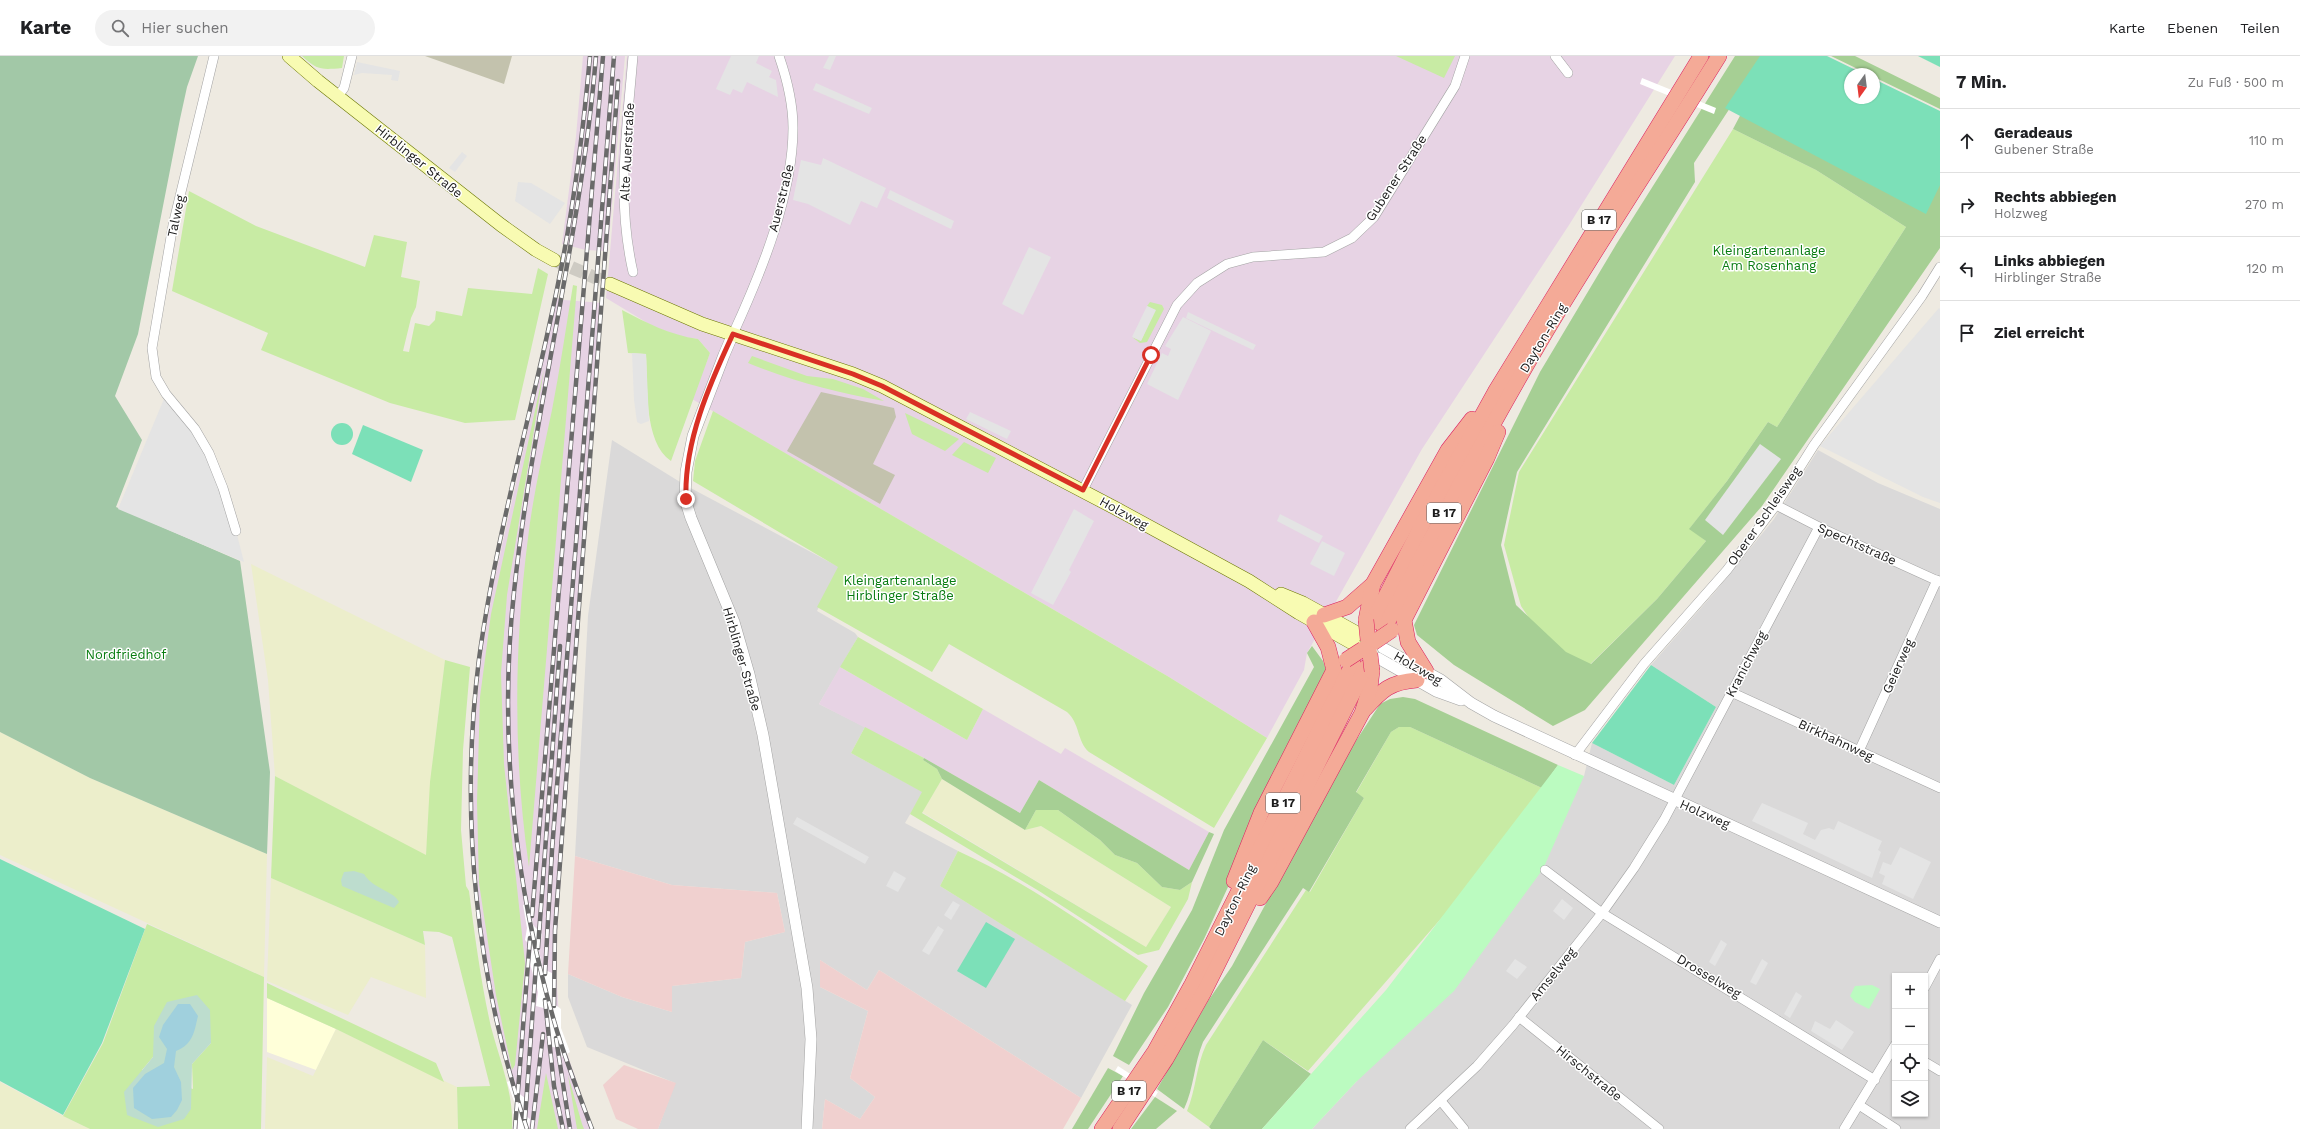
<!DOCTYPE html>
<html lang="de">
<head>
<meta charset="utf-8">
<style>
	body { margin:0; font-family:"Work Sans",sans-serif; background:#f2f2f2; color:#202124 }
	.controls { position:absolute; right:12px; bottom:12px; display:grid; overflow:hidden; border-radius:0px; box-shadow:0 1px 3px #0004 }
	.controls button { width:36px; height:36px; display:grid; place-items:center; padding:0; border:0; border-bottom:1px solid #e0e0e0; background:#fff; color:#202124; font:20px sans-serif }
	.compass { position:absolute; left:1844px; top:12px; width:36px; height:36px; border-radius:50%; background:#fff; box-shadow:0 1px 3px #0004; rotate:194deg }
	.stop { position:absolute; width:12px; height:12px; margin:-9px; border:3px solid #d93025; border-radius:50%; background:#fff }
	.stop.end { background:#d93025; border-color:#fff; box-shadow:0 1px 4px #0008 }
	.list { margin:0; padding:0; list-style:none }
	h2 { display:flex; justify-content:space-between; align-items:center; height:52px; margin:0; padding:0 16px; font-size:17px }
	h2 small { font-size:13px; font-weight:400; color:#757577 }
	.list li { display:grid; grid-template-columns:26px 1fr auto; gap:12px; align-items:center; box-sizing:border-box; height:64px; padding:0 16px; border-top:1px solid #e0e0e0 }
	.list b { display:block; font-size:15px; white-space:nowrap }
	.list p { margin:0; font-size:13px; white-space:nowrap; color:#757577 }
	.list em { font-size:13px; font-style:normal; color:#757577 }
	.icon { flex:none; width:22px; height:22px; fill:none; stroke:currentColor; stroke-width:2; stroke-linecap:round; stroke-linejoin:round }
	.map { position:relative; flex:none; width:1940px; height:1073px; overflow:hidden }
	header { display:flex; align-items:center; gap:24px; box-sizing:border-box; height:56px; padding:0 20px; background:#fff; border-bottom:1px solid #e0e0e0 }
	header strong { font-size:19px }
	nav { display:flex; gap:22px; margin-inline-start:auto; font-size:14px }
	.search { width:280px; height:36px; background:#f2f2f2; display:flex; align-items:center; gap:10px; box-sizing:border-box; padding:0 14px; border-radius:22px; color:#757577; font-size:15px }
	main { display:flex }
	aside { flex:1; background:#fff }
	.map>svg:first-child { display:block }
</style>
</head>
<body>
<header>
<strong>Karte</strong>
<div class="search"><svg class="icon" aria-label="search" viewBox="0 0 24 24"><circle cx="10" cy="10" r="6"/><path d="M15 15l6 6"/></svg>Hier suchen</div>
<nav><a>Karte</a><a>Ebenen</a><a>Teilen</a></nav>
</header>
<main>
<div class="map">
<svg width="1940" height="1073" viewBox="0 0 1940 1073">
	<rect width="100%" height="100%" fill="#eeeae1"/>
	<g fill="#dad9d9" fill-rule="evenodd">
		<polygon points="612,384 685,429 839,511 817,555 855,577 858,581 819,648 865,671 851,697 923,736 905,767 958,795 940,830 1132,949 1081,1042 879,914 867,934 820,904 820,931 868,955 850,1022 875,1041 860,1063 825,1043 822,1073 658,1073 675,1027 587,991 568,941 568,918 622,941 672,956 672,930 741,922 745,886 785,876 777,837 672,829 575,800 588,560"/>
		<path d="M1818,394L1878,427L1940,453V1073H1312L1356,1026L1584,720L1592,687L1674,729L1716,651L1651,609L1715,536L1774,463ZM1895,920H1925V1058H1895Z"/>
	</g>
	<g fill="#f0d0cf">
		<polygon points="575,800 672,829 777,837 785,876 745,886 741,922 672,930 672,956 622,941 568,918"/>
		<polygon points="820,904 867,934 879,914 1081,1042 1063,1073 822,1073 825,1043 860,1063 875,1041 850,1022 868,955 820,931"/>
		<polygon points="624,1009 676,1027 658,1073 638,1073 616,1063 603,1029"/>
	</g>
	<g fill="#e7d3e4">
		<polygon points="583,0 625,0 608,195 605,195 586,194 562,188 576,80"/>
		<polygon points="627,0 1675,0 1569,169 1422,393 1307,597 1304,614 1267,682 1169,621 692,343 710,297 698,283 683,281 654,271 606,242"/>
		<polygon points="557,242 564,244 603,247 557,874 556,916 560,977 593,1073 515,1073 515,1033 505,1000 488,924 479,853 473,758 475,667 481,606 492,535"/>
		<polygon points="840,611 967,684 983,653 1061,698 1065,692 1209,776 1189,814 1039,724 1020,757 924,702 819,648"/>
	</g>
	<polygon fill="#ffffd9" points="267,942 336,973 316,1014 267,996"/>
	<g fill="#c3c2ad">
		<polygon points="425,0 512,0 504,28"/>
		<polygon points="821,336 894,352 896,361 873,408 895,419 880,448 787,395"/>
	</g>
	<g fill="#eceecb">
		<polygon points="251,508 445,604 433,701 426,800 275,720 268,624"/>
		<polygon points="0,676 90,722 267,798 264,921 0,799"/>
		<polygon points="942,723 1025,774 1041,770 1171,851 1146,891 922,756"/>
		<polygon points="271,822 425,889 426,942 371,921 348,959 267,925"/>
		<polygon points="336,973 457,1031 458,1073 265,1073 267,1001 313,1020"/>
		<polygon points="0,1026 63,1060 90,1073 0,1073"/>
	</g>
	<g fill="#c8eba4" fill-rule="evenodd">
		<path d="M302,0H344L342,12C321,14 317,14 302,0Z"/>
		<polygon points="1396,0 1455,0 1444,22"/>
		<polygon points="1733,73 1816,114 1906,171 1777,371 1768,366 1727,425 1690,472 1706,485 1657,543 1572,626 1521,550 1504,489 1519,416"/>
		<polygon points="189,135 256,170 365,211 374,179 407,186 401,221 420,225 416,251 411,262 403,295 409,296 415,267 429,270 435,264 436,255 462,260 468,232 532,238 538,212 548,218 515,364 465,367 390,347 261,294 268,277 172,235"/>
		<path d="M573,229L577,230L529,811C513,702 514,592 528,482C533,439 543,397 552,354C560,313 566,271 573,229Z"/>
		<polygon points="1150,246 1162,249 1164,253 1147,286 1140,287 1132,281 1141,285 1155,254 1147,250"/>
		<path d="M622,254C647,267 670,279 698,283L710,297L671,405C643,386 648,328 646,298L628,297Z"/>
		<path d="M752,300L807,320L833,323L863,333L884,345C835,336 795,326 748,307Z"/>
		<polygon points="544,313 507,539 501,617 504,708 525,907 515,1009 512,1014 496,939 479,827 477,746 480,641 491,558"/>
		<path d="M713,355L1169,621L1267,682L1214,772L1089,696C1077,686 1080,667 1067,656L949,588L932,616L817,551L838,511L693,425L695,405Z"/>
		<polygon points="905,357 959,383 945,395 912,378"/>
		<polygon points="964,386 996,402 988,417 952,399"/>
		<polygon points="858,581 983,653 967,684 840,611"/>
		<path d="M445,604L470,611L463,694L461,774L466,830L469,835C475,881 481,927 491,971C500,1005 514,1038 512,1073H458L457,1031L490,1030L452,881L439,876L423,875L425,889L271,822L275,720L426,799L430,726Z"/>
		<polygon points="865,671 924,702 923,704 937,713 942,723 922,757 1146,891 1171,851 1041,770 1025,774 1036,754 1058,754 1100,784 1115,799 1137,807 1162,831 1180,834 1192,826 1188,843 1159,894 1138,899 1039,835 910,758 922,736 851,697"/>
		<path d="M1399,671H1410L1542,732L1506,788L1308,1015L1263,984L1209,1071L1187,1055C1196,1034 1196,1010 1206,989L1306,834L1310,836L1364,742L1356,737L1391,676Z"/>
		<path d="M958,795C1025,825 1087,871 1148,910L1125,945L940,830Z"/>
		<path d="M147,868L264,921L261,1073H90L63,1060L103,987ZM211,987L192,1008L193,1033L142,1014L153,1001Z"/>
		<polygon points="267,927 436,1007 444,1026 336,973 267,942"/>
		<polygon points="546,1017 558,1073 537,1073"/>
		<polygon points="568,1019 582,1068 584,1073 577,1073"/>
	</g>
	<g fill="#a6cf94">
		<polygon points="1735,0 1764,0 1694,107 1695,126 1517,416 1501,489 1516,549 1566,596 1591,608 1657,543 1706,485 1689,473 1727,425 1768,366 1777,371 1906,171 1816,114 1733,73 1743,54 1940,117 1940,192 1762,450 1585,654 1553,670 1454,609 1417,579 1414,569 1540,316 1617,187"/>
		<polygon points="1831,0 1855,0 1940,42 1940,53 1874,21 1874,18 1868,18"/>
		<polygon points="1312,590 1323,605 1327,616 1204,883 1168,951 1129,1009 1113,1000 1144,937 1192,854 1224,774 1314,611 1307,597"/>
		<path d="M1403,641L1415,643L1558,709L1542,732L1410,671H1399L1391,676L1356,736L1364,742L1309,836L1303,832L1203,986C1194,1008 1194,1032 1184,1053L1157,1033L1208,945L1232,910L1346,700L1380,648L1390,643Z"/>
		<polygon points="924,702 1020,757 1039,724 1189,814 1209,776 1214,778 1192,826 1180,834 1162,831 1137,807 1115,799 1100,784 1058,754 1036,754 1025,774 942,723 937,713 923,704"/>
		<polygon points="1263,984 1311,1018 1262,1073 1211,1073 1209,1071"/>
		<polygon points="1108,1012 1123,1020 1088,1073 1072,1073"/>
		<polygon points="1155,1041 1177,1055 1156,1073 1131,1073"/>
	</g>
	<g fill="#bdddce">
		<path d="M354,815L364,818C373,833 394,835 399,846L394,852L342,830L341,824L344,816Z"/>
		<polygon points="197,939 210,954 211,987 192,1008 191,1053 184,1063 158,1071 127,1059 124,1036 153,1001 154,970 167,946"/>
	</g>
	<polygon fill="#a2c8a7" points="0,0 198,0 187,31 180,63 138,278 115,340 142,384 116,451 240,505 270,716 267,798 90,722 0,676"/>
	<g fill="#bbfbc0">
		<polygon points="1558,709 1584,720 1543,813 1454,935 1356,1026 1312,1073 1262,1073 1386,934"/>
		<polygon points="1872,929 1880,933 1869,953 1855,946 1850,940 1855,930"/>
	</g>
	<g fill="#7ce0b8">
		<polygon points="1760,0 1827,0 1864,18 1850,18 1850,42 1874,42 1874,23 1940,55 1940,129 1926,158 1725,52"/>
		<polygon points="1918,0 1940,0 1940,11"/>
		<circle cx="342" cy="378" r="11"/>
		<polygon points="363,369 423,394 411,426 352,398"/>
		<polygon points="1651,609 1716,651 1674,729 1592,687"/>
		<polygon points="0,803 145,873 102,987 63,1059 0,1025"/>
		<polygon points="986,866 1015,883 986,932 957,915"/>
	</g>
	<g fill="#e4e4e4">
		<polygon points="731,0 759,0 756,7 772,15 769,21 776,24 778,41 747,26 742,37 733,33 730,39 716,33"/>
		<polygon points="829,0 836,0 830,14 823,12"/>
		<polygon points="357,6 400,15 398,25 391,24 392,19 362,17 354,19"/>
		<polygon points="816,27 872,52 869,58 813,34"/>
		<polygon points="462,96 467,100 455,116 449,112"/>
		<polygon points="823,102 886,132 877,152 861,145 850,169 808,148 793,144 801,104 821,109"/>
		<polygon points="518,126 531,127 565,147 550,168 515,145"/>
		<polygon points="890,134 954,165 951,173 887,142"/>
		<polygon points="1029,191 1051,201 1023,259 1002,248"/>
		<polygon points="1147,250 1156,254 1141,285 1132,281"/>
		<polygon points="1939,252 1940,253 1940,447 1923,441 1820,390"/>
		<polygon points="1188,256 1256,289 1253,294 1186,262"/>
		<polygon points="1183,261 1211,275 1178,344 1147,328 1162,297 1168,300 1171,293 1165,290"/>
		<polygon points="632,297 646,298 649,365 641,368 637,366 634,344"/>
		<polygon points="166,338 195,373 236,475 244,506 118,453"/>
		<polygon points="970,356 1011,375 1007,383 966,363"/>
		<polygon points="1760,388 1781,403 1723,479 1705,464"/>
		<polygon points="1074,453 1094,465 1069,514 1071,516 1053,549 1031,537"/>
		<polygon points="1280,458 1323,480 1319,487 1277,465"/>
		<polygon points="1322,485 1345,497 1334,520 1310,508"/>
		<polygon points="1762,747 1808,767 1803,778 1815,784 1821,774 1829,772 1834,774 1838,765 1882,785 1878,794 1881,796 1872,822 1752,765"/>
		<polygon points="797,761 869,801 865,808 793,768"/>
		<polygon points="1900,791 1931,806 1913,843 1882,828 1885,820 1879,817 1883,806 1891,809"/>
		<polygon points="894,815 906,822 898,836 886,830"/>
		<polygon points="1562,843 1573,852 1564,864 1553,855"/>
		<polygon points="953,845 960,849 951,864 944,859"/>
		<polygon points="938,870 944,874 929,899 922,895"/>
		<polygon points="1721,884 1727,888 1715,910 1709,906"/>
		<polygon points="1515,903 1527,911 1517,923 1506,915"/>
		<polygon points="1762,903 1768,907 1756,929 1750,926"/>
		<polygon points="1796,936 1802,940 1790,962 1784,958"/>
		<polygon points="1836,964 1854,976 1842,994 1811,975 1815,965 1830,973"/>
	</g>
	<path fill="#a0d0dd" d="M178,948H190L198,960C194,977 193,988 176,995L174,1011L181,1026L182,1044L177,1054L171,1061L152,1063L134,1052L133,1032L145,1018L164,1007L167,993L159,981L163,969Z"/>
	<g fill="#fff">
		<polygon points="1642,22 1716,52 1714,58 1640,28"/>
		<polygon points="530,847 533,869 542,878 539,895 543,913 552,917 553,947 561,953 561,972 570,996 562,1001 559,992 552,991 547,953 536,950 538,936 530,908 532,891 525,884 527,872 523,849"/>
		<polygon points="1118,1010 1158,1036 1155,1041 1115,1015"/>
		<polygon points="514,1023 517,1036 525,1042 523,1058 530,1063 529,1073 518,1073 518,1062 513,1057 515,1048 507,1026"/>
	</g>
	<g fill="none" stroke-linecap="round" stroke-linejoin="round">
		<polyline stroke="#cecbc3" stroke-width="13" stroke-dasharray="13 6" stroke-linecap="butt" points="554,204 610,228"/>
		<defs>
			<g id="minor">
				<polyline points="214,0 173,169 152,292 156,321 166,338 195,373 209,397 223,432 236,475"/>
				<path d="M633,0C627,74 616,142 633,216"/>
				<polyline points="1555,0 1568,17"/>
				<polyline points="338,40 344,32 352,0"/>
				<path d="M733,278C761,217 793,139 793,72C793,47 787,23 779,0"/>
				<polyline points="1083,434 1177,249 1197,227 1227,208 1253,201 1324,196 1352,182 1374,161 1455,30 1465,0"/>
				<polyline points="1776,449 1819,471 1940,526"/>
				<polyline points="1731,636 1940,732"/>
				<polyline points="1859,695 1937,524"/>
				<polyline points="1575,699 1644,608 1727,514 1776,449 1814,389 1922,240 1940,211"/>
				<polyline points="1545,814 1602,857 1875,1024"/>
				<polyline points="1925,931 1940,903"/>
				<polyline points="1519,961 1659,1073"/>
				<polyline points="1925,1006 1940,1015"/>
				<polyline points="1441,1045 1464,1073"/>
				<polyline points="1859,1049 1896,1073"/>
				<polyline points="1410,1073 1477,1010 1513,969 1602,857 1634,812 1664,764 1819,471"/>
				<polyline points="1844,1073 1895,989"/>
			</g>
			<g id="tertiary">
				<polyline points="733,278 724,299 693,380 686,416 685,443 691,462 734,566 749,618 763,679 807,932 811,983 807,1073"/>
				<polyline points="1383,592 1441,624 1471,647 1494,660 1940,866"/>
				<polyline points="1378,602 1436,635 1461,644"/>
			</g>
			<g id="secondary">
				<polyline points="289,0 318,25 501,169 536,194 554,204"/>
				<polyline points="610,228 702,268 853,318 882,330 1115,452 1249,525 1299,557 1354,588"/>
				<polyline points="1281,538 1303,547 1359,578"/>
			</g>
			<g id="trunk">
				<polyline points="1324,559 1347,551 1372,529"/>
				<polyline points="1366,564 1373,528 1448,394 1472,363"/>
				<polyline points="1372,567 1425,463 1495,336 1701,0"/>
				<path d="M1384,573C1436,472 1489,372 1547,274C1602,182 1662,92 1719,0"/>
				<polyline points="1426,615 1408,586 1404,564 1487,402 1498,376"/>
				<path d="M1365,653C1382,634 1390,626 1417,624"/>
				<polyline points="1234,825 1261,757 1334,614 1328,591 1314,566"/>
				<polyline points="1260,842 1271,826 1362,657 1370,632 1372,615"/>
				<polyline points="1102,1073 1155,995 1191,930 1353,607"/>
				<polyline points="1120,1073 1166,1003 1204,936 1366,611"/>
			</g>
		</defs>
		<use href="#minor" stroke="#a3a3a3" stroke-width="10"/>
		<use href="#tertiary" stroke="#a3a3a3" stroke-width="12"/>
		<use href="#secondary" stroke="#697501" stroke-width="14"/>
		<use href="#trunk" stroke="#dc1e61" stroke-width="16"/>
		<use href="#minor" stroke="#fff" stroke-width="9"/>
		<use href="#tertiary" stroke="#fff" stroke-width="11"/>
		<use href="#secondary" stroke="#f8fbb2" stroke-width="13"/>
		<use href="#trunk" stroke="#f4aa97" stroke-width="15"/>
		<defs>
			<g id="rail">
				<polyline points="532,860 603,0"/>
				<polyline points="538,892 560,590"/>
				<polyline points="545,918 552,794 614,0"/>
				<polyline points="545,944 554,1030 563,1073"/>
				<polyline points="554,950 555,874 618,25"/>
				<polyline points="556,982 570,1073"/>
				<polyline points="525,1063 536,909"/>
				<polyline points="515,1073 530,882"/>
				<path d="M527,1073C476,922 459,761 479,603C496,478 532,356 557,233C573,156 583,78 590,0"/>
				<polyline points="532,1073 543,978"/>
				<path d="M592,1073C580,1041 567,1008 557,975C515,834 498,683 514,536C533,356 581,181 596,0"/>
			</g>
		</defs>
		<use href="#rail" stroke="#6a6a6a" stroke-width="4.5"/>
		<use href="#rail" stroke="#fff" stroke-width="3" stroke-dasharray="9" stroke-linecap="butt"/>
		<defs>
			<g id="trunk-bridge">
				<polyline points="1366,564 1368,584"/>
				<polyline points="1373,587 1392,574"/>
				<polyline points="1370,598 1372,615"/>
				<polyline points="1346,604 1363,593"/>
			</g>
		</defs>
		<use href="#trunk-bridge" stroke="#dc1e61" stroke-width="16" stroke-linecap="butt"/>
		<use href="#trunk-bridge" stroke="#f4aa97" stroke-width="15"/>
	</g>
	<g fill="none" stroke-linecap="round" stroke-linejoin="round">
		<path stroke="#d93025" stroke-width="5" d="M686,443C684,386 709,329 733,278L853,318L882,330L1083,434L1151,299"/>
	</g>
	<g text-anchor="middle" dominant-baseline="central" stroke-width="3" stroke-linejoin="round" paint-order="stroke">
		<g fill="#fff" stroke="#606060" stroke-width="1">
			<rect x="1582" y="154" width="34" height="20" rx="3"/>
			<rect x="1427" y="447" width="34" height="20" rx="3"/>
			<rect x="1266" y="737" width="34" height="20" rx="3"/>
			<rect x="1112" y="1025" width="34" height="20" rx="3"/>
		</g>
		<g font-size="12" font-weight="bold" fill="#1c1c1c">
			<text x="1599" y="164">B 17</text>
			<text x="1444" y="457">B 17</text>
			<text x="1283" y="747">B 17</text>
			<text x="1129" y="1035">B 17</text>
		</g>
		<g font-size="13" fill="#1c1c1c" stroke="#fff">
			<text transform="translate(627 96) rotate(-87)">Alte Auerstraße</text>
			<text transform="translate(419 105) rotate(39)">Hirblinger Straße</text>
			<text transform="translate(1396 122) rotate(-57)">Gubener Straße</text>
			<text transform="translate(781 142) rotate(-76)">Auerstraße</text>
			<text transform="translate(176 160) rotate(-78)">Talweg</text>
			<text transform="translate(1543 282) rotate(-59)">Dayton-Ring</text>
			<text transform="translate(1124 457) rotate(29)">Holzweg</text>
			<text transform="translate(1764 460) rotate(-55)">Oberer Schleisweg</text>
			<text transform="translate(1857 488) rotate(24)">Spechtstraße</text>
			<text transform="translate(742 603) rotate(74)">Hirblinger Straße</text>
			<text transform="translate(1746 608) rotate(-62)">Kranichweg</text>
			<text transform="translate(1898 610) rotate(-66)">Geierweg</text>
			<text transform="translate(1418 612) rotate(30)">Holzweg</text>
			<text transform="translate(1836 684) rotate(25)">Birkhahnweg</text>
			<text transform="translate(1705 758) rotate(24)">Holzweg</text>
			<text transform="translate(1235 844) rotate(-64)">Dayton-Ring</text>
			<text transform="translate(1553 918) rotate(-51)">Amselweg</text>
			<text transform="translate(1709 920) rotate(31)">Drosselweg</text>
			<text transform="translate(1589 1017) rotate(39)">Hirschstraße</text>
		</g>
		<g font-size="13" fill="#087c10" stroke="#fff">
			<text x="1769" y="194">Kleingartenanlage<tspan x="1769" dy="15">Am Rosenhang</tspan></text>
			<text x="900" y="524">Kleingartenanlage<tspan x="900" dy="15">Hirblinger Straße</tspan></text>
			<text x="126" y="598">Nordfriedhof</text>
		</g>
	</g>
</svg>
<div class="controls">
<button>+</button>
<button>−</button>
<button><svg class="icon" aria-label="locate" viewBox="0 0 24 24"><circle cx="12" cy="12" r="6"/><path d="M12 2v4M12 18v4M2 12h4M18 12h4"/></svg></button>
<button><svg class="icon" aria-label="layers" viewBox="0 0 24 24"><path d="M12 4l9 5-9 5-9-5zM3 14l9 5 9-5"/></svg></button>
</div>
<svg class="compass" viewBox="-18 -18 36 36"><path d="M0-13l5 13h-10z" fill="#e53935"/><path d="M0 13l5-13h-10z" fill="#757577"/></svg>
<div class="stop" style="left:1151px;top:299px"></div>
<div class="stop end" style="left:686px;top:443px"></div>
</div>
<aside>
<h2>7 Min.<small>Zu Fuß · 500 m</small></h2>
<ul class="list">
<li><svg class="icon" aria-label="ahead" viewBox="0 0 24 24"><path d="M12 20V5M6 11l6-6 6 6"/></svg><div><b>Geradeaus</b><p>Gubener Straße</p></div><em>110 m</em></li>
<li><svg class="icon" aria-label="right" viewBox="0 0 24 24"><path d="M7 20v-9h11M14 6l5 5-5 5"/></svg><div><b>Rechts abbiegen</b><p>Holzweg</p></div><em>270 m</em></li>
<li><svg class="icon" aria-label="left" viewBox="0 0 24 24"><path d="M17 20v-9H6M10 6l-5 5 5 5"/></svg><div><b>Links abbiegen</b><p>Hirblinger Straße</p></div><em>120 m</em></li>
<li><svg class="icon" aria-label="arrive" viewBox="0 0 24 24"><path d="M6 21V4h12l-3 4 3 4H6"/></svg><div><b>Ziel erreicht</b></div></li>
</ul>
</aside>
</main>
</body>
</html>
